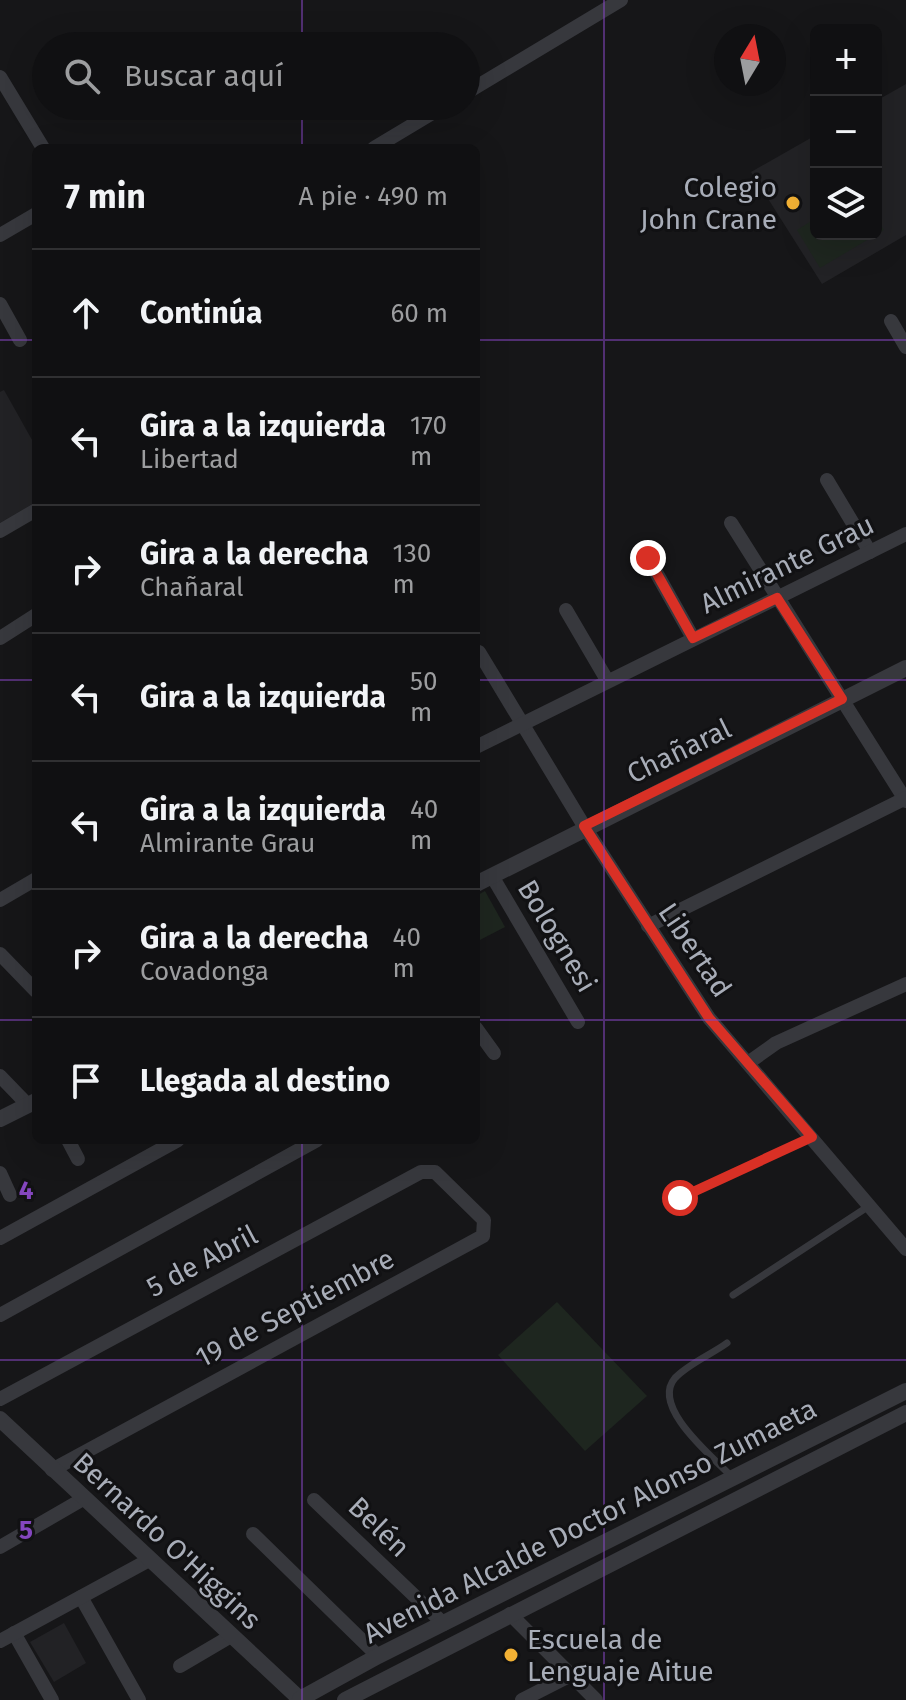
<!DOCTYPE html>
<html lang="es">
<head>
<meta charset="utf-8">
<style>
	body { margin:0; font-family:"Fira Sans",sans-serif; background:#19191b; color:#f1f3f6 }
	.controls { position:absolute; right:24px; top:24px; display:grid; overflow:hidden; border-radius:12px; box-shadow:0 8px 32px #0002 }
	.controls button { width:72px; height:72px; display:grid; place-items:center; padding:0; border:0; border-bottom:2px solid #303032; background:#101012; color:#f1f3f6; font:40px sans-serif }
	.compass { position:absolute; left:714px; top:24px; width:72px; height:72px; border-radius:50%; background:#101012; box-shadow:0 8px 32px #0002; rotate:10deg }
	.stop { position:absolute; width:24px; height:24px; margin:-18px; border:6px solid #d93025; border-radius:50%; background:#fff }
	.stop.end { background:#d93025; border-color:#fff; box-shadow:0 2px 8px #0008 }
	.list { margin:0; padding:0; list-style:none }
	h2 { display:flex; justify-content:space-between; align-items:center; height:104px; margin:0; padding:0 32px; font-size:34px }
	h2 small { font-size:26px; font-weight:400; color:#9c9d9f }
	.list li { display:grid; grid-template-columns:52px 1fr auto; gap:24px; align-items:center; box-sizing:border-box; height:128px; padding:0 32px; border-top:2px solid #303032 }
	.list b { display:block; font-size:30px; white-space:nowrap }
	.list p { margin:0; font-size:26px; white-space:nowrap; color:#9c9d9f }
	.list em { font-size:26px; font-style:normal; color:#9c9d9f }
	.icon { flex:none; width:44px; height:44px; fill:none; stroke:currentColor; stroke-width:2; stroke-linecap:round; stroke-linejoin:round }
	.map { position:relative; flex:none; width:906px; height:1700px; overflow:hidden }
	.search { position:absolute; background:#101012; box-shadow:0 8px 32px #0002; left:32px; top:32px; width:448px; height:88px; display:flex; align-items:center; gap:20px; box-sizing:border-box; padding:0 28px; border-radius:44px; color:#9c9d9f; font-size:30px }
	.panel { position:absolute; background:#101012; box-shadow:0 8px 32px #0002; left:32px; top:144px; width:448px; height:1000px; border-radius:12px }
	.map>svg:first-child { display:block }
</style>
</head>
<body>
<div class="map">
<svg width="906" height="1700" viewBox="0 0 906 1700">
	<rect width="100%" height="100%" fill="#161618"/>
	<g fill="#222225">
		<polygon points="906,84 906,235 822,284 751,172 816,135 816,234 876,234 876,101"/>
		<polygon points="4,390 36,447 36,502 0,523 0,392"/>
		<polygon points="64,1623 86,1663 54,1682 30,1642"/>
	</g>
	<g fill="#1e261f">
		<polygon points="876,217 884,230 820,268 797,230 816,218 816,234 876,234"/>
		<polygon points="485,891 505,927 476,942 476,896"/>
		<polygon points="557,1302 647,1396 585,1451 498,1355"/>
	</g>
	<g fill="none" stroke-linecap="round" stroke-linejoin="round">
		<g stroke="#37383d" stroke-width="7">
			<polyline points="680,1198 812,1137"/>
			<polyline points="733,1295 869,1206"/>
			<path d="M727,1343C712,1354 688,1364 675,1378C650,1407 714,1458 733,1478"/>
		</g>
		<g stroke="#37383d" stroke-width="14">
			<polyline points="0,77 43,148"/>
			<polyline points="466,93 621,0"/>
			<polyline points="374,148 444,106"/>
			<polyline points="0,235 36,214"/>
			<polyline points="0,304 20,340"/>
			<polyline points="891,321 906,347"/>
			<polyline points="827,480 870,552"/>
			<polyline points="731,523 906,801"/>
			<polyline points="0,531 36,510"/>
			<polyline points="648,558 693,638"/>
			<polyline points="566,610 607,680"/>
			<polyline points="0,638 36,615"/>
			<polyline points="479,652 584,826 709,1018 906,1249"/>
			<polyline points="476,747 906,534"/>
			<polyline points="492,876 578,1022"/>
			<polyline points="0,900 36,879"/>
			<polyline points="648,926 906,798"/>
			<polyline points="0,954 36,991"/>
			<polyline points="476,1028 494,1053"/>
			<polyline points="748,1063 776,1043 906,984"/>
			<polyline points="0,1076 28,1105"/>
			<polyline points="68,1140 78,1159"/>
			<polyline points="0,1173 10,1195"/>
			<polyline points="0,1238 178,1140"/>
			<polyline points="0,1315 317,1140"/>
			<polyline points="0,1399 421,1172 435,1172 484,1220 483,1236 52,1470"/>
			<polyline points="314,1500 444,1624"/>
			<polyline points="253,1534 378,1656"/>
			<polyline points="0,1547 83,1499"/>
			<polyline points="81,1597 139,1700"/>
			<polyline points="510,1614 596,1700"/>
			<polyline points="14,1633 52,1700"/>
			<polyline points="0,1641 149,1560"/>
			<polyline points="180,1666 231,1636"/>
			<polyline points="522,1700 571,1675"/>
		</g>
		<g stroke="#37383d" stroke-width="16">
			<polyline points="476,884 906,668"/>
			<polyline points="0,1119 36,1101"/>
			<polyline points="0,1419 301,1700"/>
			<polyline points="300,1699 378,1656 906,1391"/>
			<polyline points="345,1700 906,1413"/>
		</g>
	</g>
	<g fill="none" stroke-linecap="round" stroke-linejoin="round">
		<polyline stroke="#d93025" stroke-width="10" points="648,558 693,638 777,598 842,699 584,826 709,1018 812,1137 680,1198"/>
	</g>
	<path fill="none" stroke="#8446be" stroke-width="2" stroke-opacity="0.55" d="M302,0V46M604,0V1700M302,106V148M0,340H36M476,340H906M0,680H36M476,680H906M0,1020H36M476,1020H906M302,1140V1700M0,1360H906"/>
	<g fill="#f2b134" stroke="#111113" stroke-width="3">
		<circle cx="793" cy="203" r="8"/>
		<circle cx="511" cy="1655" r="8"/>
	</g>
	<g text-anchor="middle" dominant-baseline="central" stroke-width="6" stroke-linejoin="round" paint-order="stroke">
		<g font-size="28" fill="#a8adb8" stroke="#111113" text-anchor="end">
			<text x="777" y="187">Colegio<tspan x="777" dy="32">John Crane</tspan></text>
			<text x="527" y="1639" text-anchor="start">Escuela de<tspan x="527" dy="32">Lenguaje Aitue</tspan></text>
		</g>
		<g font-size="28" fill="#a8adb8" stroke="#111113">
			<text transform="translate(787 564) rotate(-26)">Almirante Grau</text>
			<text transform="translate(679 751) rotate(-26)">Chañaral</text>
			<text transform="translate(557 936) rotate(59)">Bolognesi</text>
			<text transform="translate(695 950) rotate(56)">Libertad</text>
			<text transform="translate(202 1261) rotate(-28)">5 de Abril</text>
			<text transform="translate(295 1308) rotate(-28)">19 de Septiembre</text>
			<text transform="translate(590 1521) rotate(-27)">Avenida Alcalde Doctor Alonso Zumaeta</text>
			<text transform="translate(379 1527) rotate(44)">Belén</text>
			<text transform="translate(167 1541) rotate(43)">Bernardo O'Higgins</text>
		</g>
	</g>
	<g font-size="26" text-anchor="middle" font-weight="bold" fill="#8446be" stroke="#111113" stroke-width="6" stroke-linejoin="round" paint-order="stroke">
		<text x="26" y="1199">4</text>
		<text x="26" y="1539">5</text>
	</g>
</svg>
<div class="controls">
<button>+</button>
<button>−</button>
<button><svg class="icon" aria-label="layers" viewBox="0 0 24 24"><path d="M12 4l9 5-9 5-9-5zM3 14l9 5 9-5"/></svg></button>
</div>
<svg class="compass" viewBox="-18 -18 36 36"><path d="M0-13l5 13h-10z" fill="#e53935"/><path d="M0 13l5-13h-10z" fill="#9c9d9f"/></svg>
<div class="stop" style="left:680px;top:1198px"></div>
<div class="stop end" style="left:648px;top:558px"></div>
<div class="search"><svg class="icon" aria-label="search" viewBox="0 0 24 24"><circle cx="10" cy="10" r="6"/><path d="M15 15l6 6"/></svg>Buscar aquí</div>
<section class="panel">
<h2>7 min<small>A pie · 490 m</small></h2>
<ul class="list">
<li><svg class="icon" aria-label="ahead" viewBox="0 0 24 24"><path d="M12 20V5M6 11l6-6 6 6"/></svg><div><b>Continúa</b></div><em>60 m</em></li>
<li><svg class="icon" aria-label="left" viewBox="0 0 24 24"><path d="M17 20v-9H6M10 6l-5 5 5 5"/></svg><div><b>Gira a la izquierda</b><p>Libertad</p></div><em>170 m</em></li>
<li><svg class="icon" aria-label="right" viewBox="0 0 24 24"><path d="M7 20v-9h11M14 6l5 5-5 5"/></svg><div><b>Gira a la derecha</b><p>Chañaral</p></div><em>130 m</em></li>
<li><svg class="icon" aria-label="left" viewBox="0 0 24 24"><path d="M17 20v-9H6M10 6l-5 5 5 5"/></svg><div><b>Gira a la izquierda</b></div><em>50 m</em></li>
<li><svg class="icon" aria-label="left" viewBox="0 0 24 24"><path d="M17 20v-9H6M10 6l-5 5 5 5"/></svg><div><b>Gira a la izquierda</b><p>Almirante Grau</p></div><em>40 m</em></li>
<li><svg class="icon" aria-label="right" viewBox="0 0 24 24"><path d="M7 20v-9h11M14 6l5 5-5 5"/></svg><div><b>Gira a la derecha</b><p>Covadonga</p></div><em>40 m</em></li>
<li><svg class="icon" aria-label="arrive" viewBox="0 0 24 24"><path d="M6 21V4h12l-3 4 3 4H6"/></svg><div><b>Llegada al destino</b></div></li>
</ul>
</section>
</div>
</body>
</html>
